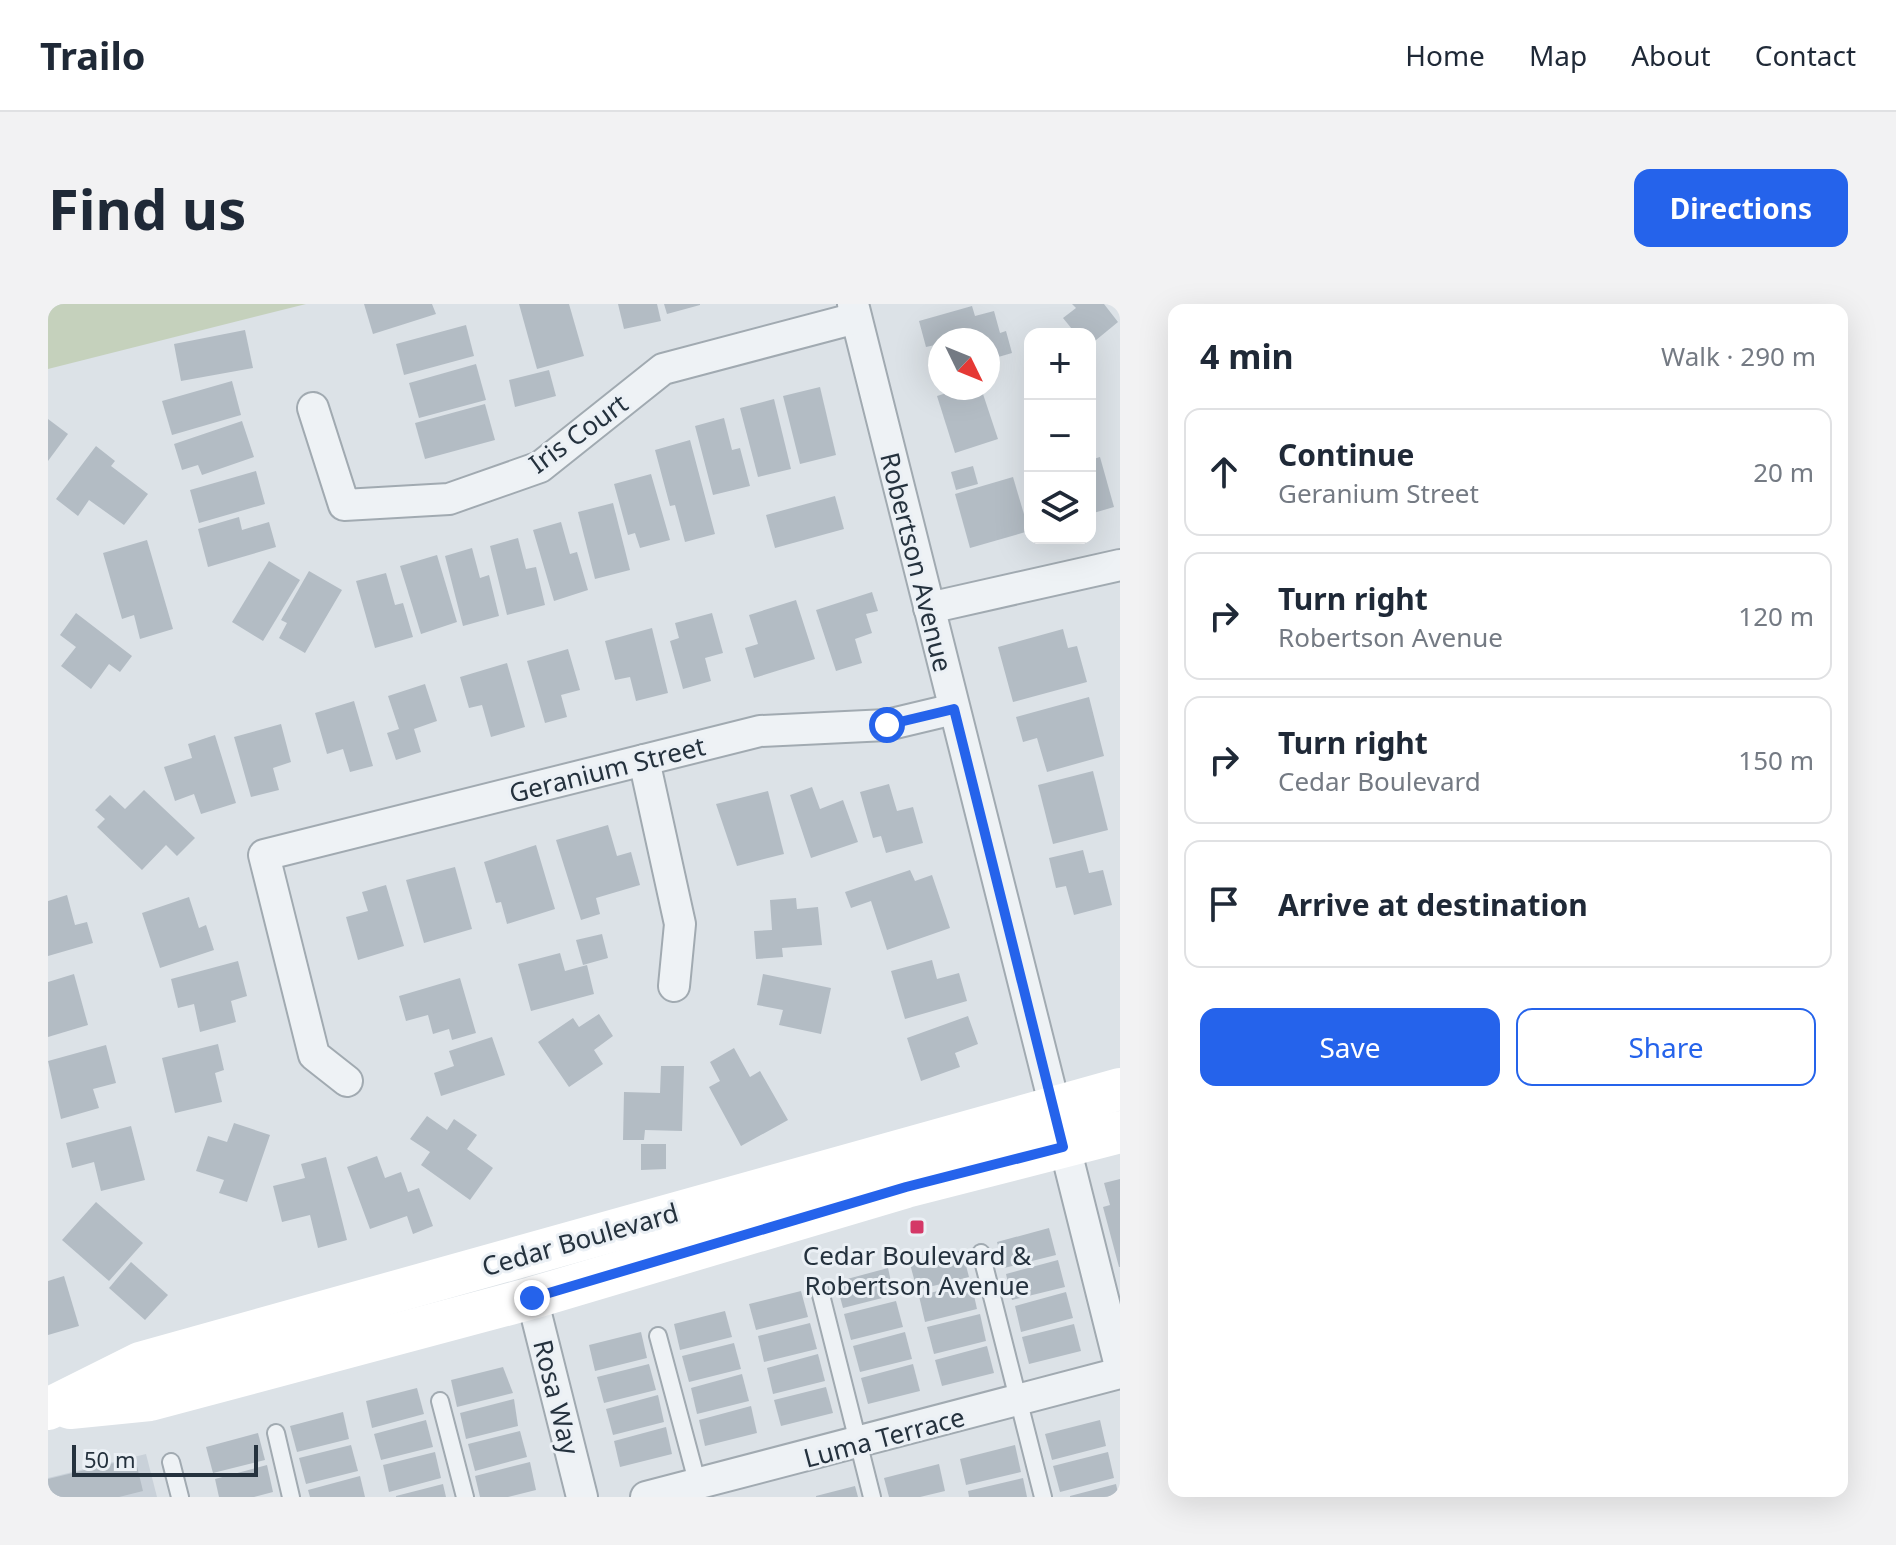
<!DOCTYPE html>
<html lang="en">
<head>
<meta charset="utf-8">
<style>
	body { margin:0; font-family:"Noto Sans",sans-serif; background:#f2f2f3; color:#1f2937 }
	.controls { position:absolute; right:24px; top:24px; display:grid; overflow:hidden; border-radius:16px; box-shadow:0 8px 32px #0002 }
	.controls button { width:72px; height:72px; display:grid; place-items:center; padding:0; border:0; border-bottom:2px solid #e0e1e3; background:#fff; color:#1f2937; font:40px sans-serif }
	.compass { position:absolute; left:880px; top:24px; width:72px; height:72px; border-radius:50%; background:#fff; box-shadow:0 8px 32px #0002; rotate:133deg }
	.scale { position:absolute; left:24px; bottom:20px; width:186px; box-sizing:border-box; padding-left:8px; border:4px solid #25323e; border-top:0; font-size:22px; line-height:28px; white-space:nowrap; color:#25323e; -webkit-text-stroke:6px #ebf0f5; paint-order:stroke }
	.stop { position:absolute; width:24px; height:24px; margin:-18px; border:6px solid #2563eb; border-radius:50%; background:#fff }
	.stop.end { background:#2563eb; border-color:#fff; box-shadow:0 2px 8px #0008 }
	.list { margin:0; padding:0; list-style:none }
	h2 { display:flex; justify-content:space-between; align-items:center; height:104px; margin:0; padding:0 32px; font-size:34px }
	h2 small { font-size:26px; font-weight:400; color:#747a83 }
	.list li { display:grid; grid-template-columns:52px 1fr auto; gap:24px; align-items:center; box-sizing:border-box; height:128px; margin:0 16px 16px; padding:0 16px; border:2px solid #e0e1e3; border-radius:16px }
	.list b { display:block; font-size:30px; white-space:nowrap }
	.list p { margin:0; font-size:26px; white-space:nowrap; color:#747a83 }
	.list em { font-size:26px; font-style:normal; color:#747a83 }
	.actions { display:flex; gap:16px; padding:24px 32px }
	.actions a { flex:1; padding:18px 0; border:2px solid #2563eb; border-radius:16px; text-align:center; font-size:28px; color:#2563eb }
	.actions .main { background:#2563eb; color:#fff }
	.icon { flex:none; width:44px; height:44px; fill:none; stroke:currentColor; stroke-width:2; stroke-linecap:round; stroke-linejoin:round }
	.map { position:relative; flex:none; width:1072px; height:1193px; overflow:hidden; border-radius:16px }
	header { display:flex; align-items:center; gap:48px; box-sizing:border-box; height:112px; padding:0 40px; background:#fff; border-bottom:2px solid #e0e1e3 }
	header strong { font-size:38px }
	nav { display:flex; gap:44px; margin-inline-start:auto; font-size:28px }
	.intro { display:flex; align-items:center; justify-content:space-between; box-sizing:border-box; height:192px; padding:0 48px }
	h1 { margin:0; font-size:56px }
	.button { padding:20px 36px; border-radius:16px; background:#2563eb; color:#fff; font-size:28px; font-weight:700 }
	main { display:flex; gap:48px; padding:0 48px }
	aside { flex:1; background:#fff; border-radius:16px; box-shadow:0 8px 32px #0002 }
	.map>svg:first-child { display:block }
</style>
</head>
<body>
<header>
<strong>Trailo</strong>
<nav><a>Home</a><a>Map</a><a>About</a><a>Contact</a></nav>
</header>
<div class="intro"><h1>Find us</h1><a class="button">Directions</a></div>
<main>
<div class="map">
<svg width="1072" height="1193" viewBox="0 0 1072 1193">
	<rect width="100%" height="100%" fill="#dce2e7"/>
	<polygon fill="#c9d1d9" points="98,1150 109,1193 0,1193 0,1174"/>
	<polygon fill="#c5d1bc" points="0,0 258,0 0,65"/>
	<g fill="#b3bcc4">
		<polygon points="316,0 384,0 388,10 325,30"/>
		<polygon points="471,0 521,0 536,52 489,65"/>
		<polygon points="570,0 609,0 613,17 576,25"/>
		<polygon points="616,0 652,0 652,1 619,10"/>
		<polygon points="1024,0 1056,0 1070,18 1042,41 1042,30 1028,30 1015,14 1028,4"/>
		<polygon points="924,2 927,12 946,7 952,29 958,27 964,49 940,56 940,36 892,36 891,55 887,41 878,43 871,17"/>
		<polygon points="418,21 426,52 356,71 348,40"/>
		<polygon points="197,26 205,64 133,77 126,40"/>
		<polygon points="428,60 438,96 371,114 361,79"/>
		<polygon points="501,66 508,92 467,103 461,76"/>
		<polygon points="184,77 193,111 124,131 114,97"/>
		<polygon points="772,83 788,151 752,160 735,92"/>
		<polygon points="914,84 933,84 950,135 907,149 889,92"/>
		<polygon points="726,95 743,165 710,173 692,104"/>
		<polygon points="437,100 447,136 377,155 367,119"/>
		<polygon points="676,114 684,146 692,144 702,182 665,191 647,122"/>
		<polygon points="0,115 20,130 0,157"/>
		<polygon points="194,117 206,153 154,171 150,161 134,166 126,140"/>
		<polygon points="642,136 667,230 637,238 627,201 622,202 607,146"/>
		<polygon points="48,142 67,157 63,162 100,190 76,221 41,196 30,212 8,195"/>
		<polygon points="1052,153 1066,203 1042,210 1042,156"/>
		<polygon points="925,162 930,180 908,186 903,168"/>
		<polygon points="208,167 217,200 151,219 142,186"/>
		<polygon points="603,170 622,236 592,244 587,229 580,231 566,180"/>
		<polygon points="965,173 981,227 922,244 907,190"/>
		<polygon points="787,192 796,225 727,244 718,211"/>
		<polygon points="565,199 582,266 547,275 530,208"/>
		<polygon points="191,213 194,226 221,218 228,243 160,263 150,225"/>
		<polygon points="513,218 522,250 529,248 540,286 506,297 485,226"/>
		<polygon points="470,234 478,265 488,263 497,301 459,311 442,242"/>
		<polygon points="99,236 125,325 92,335 86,311 74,315 55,249"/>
		<polygon points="424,244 432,274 441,271 451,312 415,322 397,252"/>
		<polygon points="389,251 409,318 373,330 352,262"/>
		<polygon points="221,257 252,276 215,337 184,318"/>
		<polygon points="261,267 294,286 257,349 231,334 239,319 233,316"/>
		<polygon points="338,269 347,301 355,299 365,333 327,344 308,277"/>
		<polygon points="824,288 830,307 818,310 824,329 807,335 814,359 788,367 768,306"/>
		<polygon points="748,296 767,355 706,374 697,344 710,340 701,311"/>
		<polygon points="28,309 84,352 72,368 61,360 43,385 13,362 28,343 12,331"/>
		<polygon points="664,309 675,349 657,354 663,377 635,385 622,337 631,334 627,319"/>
		<polygon points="604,324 620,389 588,397 582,373 567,376 557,337"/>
		<polygon points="1015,325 1020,344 1029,342 1039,378 965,398 950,343"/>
		<polygon points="520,345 532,386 513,391 519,413 497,419 479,357"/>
		<polygon points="459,359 477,423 443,433 434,401 421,404 412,373"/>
		<polygon points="377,380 389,417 366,425 373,448 348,456 339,429 351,425 340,392"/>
		<polygon points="1041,393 1056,452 999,468 989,434 975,438 968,413"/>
		<polygon points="306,397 325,462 302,468 295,445 279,450 267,409"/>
		<polygon points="233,420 243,458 225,464 231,486 203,493 186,433"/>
		<polygon points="167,431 188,499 153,510 146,490 127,497 116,463 144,454 140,440"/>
		<polygon points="1045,467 1060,526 1005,540 990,481"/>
		<polygon points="841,480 849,507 865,503 875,539 838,549 833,532 825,534 812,488"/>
		<polygon points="764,483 772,505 795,496 810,538 763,554 742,491"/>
		<polygon points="96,486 147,534 129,552 118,541 94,566 49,523 57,515 47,506 62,491 77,505"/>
		<polygon points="720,487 736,550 689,562 668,500"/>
		<polygon points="560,521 569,552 583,548 592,581 548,594 552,610 533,616 508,536"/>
		<polygon points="488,541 507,605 459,620 453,598 448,599 436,558"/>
		<polygon points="1035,546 1041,569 1055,566 1064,601 1026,611 1018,582 1008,584 1001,554"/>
		<polygon points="407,563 424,625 376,639 358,576"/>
		<polygon points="862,566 867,577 884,571 902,624 839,646 823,597 803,604 797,588"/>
		<polygon points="338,581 356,642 310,656 298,613 320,607 314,588"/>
		<polygon points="19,591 27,621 39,618 45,639 0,652 0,597"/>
		<polygon points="141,593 151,624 158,621 166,646 112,664 94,609"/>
		<polygon points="748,594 749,605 770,603 774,641 734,644 735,653 708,655 706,627 724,626 722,596"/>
		<polygon points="554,630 560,654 535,661 528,636"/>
		<polygon points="512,649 517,667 539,661 546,690 483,707 470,660"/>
		<polygon points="884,656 889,675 911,669 919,697 857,715 843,667"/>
		<polygon points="190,657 199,692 183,697 188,718 152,728 146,700 130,704 123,675"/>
		<polygon points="26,670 40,721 0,733 0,678"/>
		<polygon points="715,670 783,684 773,730 731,721 735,706 709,701"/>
		<polygon points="412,674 428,729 404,736 401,725 385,730 380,711 358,717 351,692"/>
		<polygon points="551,710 565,732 546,746 555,760 521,783 490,738 525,714 531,723"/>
		<polygon points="920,712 930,740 907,749 912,763 873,777 859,734"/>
		<polygon points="444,733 457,771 393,792 386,769 406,762 401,747"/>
		<polygon points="170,740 176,766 167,769 174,798 127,809 114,754"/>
		<polygon points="58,741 68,779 45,785 51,804 13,815 0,757"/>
		<polygon points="686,744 702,773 712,767 740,816 693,842 661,783 672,777 662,758"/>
		<polygon points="613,762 636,762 634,827 597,826 596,836 575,836 576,788 612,789"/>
		<polygon points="379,812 399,826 406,815 429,831 419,845 445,864 422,896 373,861 382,848 362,835"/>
		<polygon points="186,819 222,831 199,898 171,889 176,876 148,867 160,832 179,838"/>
		<polygon points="83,822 97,876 53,887 46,858 24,864 18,839"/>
		<polygon points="593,840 618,840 618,865 593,866"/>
		<polygon points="329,852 337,874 353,868 360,888 371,884 385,922 365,930 359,912 322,925 299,863"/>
		<polygon points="278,853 299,936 270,944 262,911 234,918 225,882 257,874 253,860"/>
		<polygon points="1072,875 1072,963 1071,963 1055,903 1062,901 1056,879"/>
		<polygon points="48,898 95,939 61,977 14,936"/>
		<polygon points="1001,924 1008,951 956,964 949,938"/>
		<polygon points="914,946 921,973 869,986 862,960"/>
		<polygon points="1010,956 1017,983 964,996 958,970"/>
		<polygon points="83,958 120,991 97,1016 61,984"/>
		<polygon points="840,964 846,991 795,1004 788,978"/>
		<polygon points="16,972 31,1022 0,1031 0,977"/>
		<polygon points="923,978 929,1005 877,1018 871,992"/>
		<polygon points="753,987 760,1013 708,1026 701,1000"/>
		<polygon points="1018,988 1025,1014 973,1028 967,1002"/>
		<polygon points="848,997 855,1023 803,1036 796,1010"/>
		<polygon points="677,1007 684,1033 632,1046 626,1020"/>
		<polygon points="932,1010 938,1037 886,1050 879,1023"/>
		<polygon points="762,1019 769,1045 716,1058 710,1032"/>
		<polygon points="1026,1020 1033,1047 981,1060 974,1033"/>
		<polygon points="593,1028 599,1054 547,1067 541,1041"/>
		<polygon points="857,1028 864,1055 812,1068 805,1042"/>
		<polygon points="686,1039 693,1065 641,1078 634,1052"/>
		<polygon points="939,1042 946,1069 894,1082 887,1056"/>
		<polygon points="770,1050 777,1077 725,1090 719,1064"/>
		<polygon points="601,1060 608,1086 556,1099 549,1073"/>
		<polygon points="865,1060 872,1087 820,1100 813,1074"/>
		<polygon points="455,1063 465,1089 409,1103 403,1076"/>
		<polygon points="694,1070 701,1097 649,1110 643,1084"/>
		<polygon points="778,1083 785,1109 733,1122 726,1096"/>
		<polygon points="369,1084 376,1110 324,1124 318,1097"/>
		<polygon points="610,1091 616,1118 565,1131 558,1105"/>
		<polygon points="466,1095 470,1122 418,1135 412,1109"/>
		<polygon points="703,1102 709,1129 657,1142 651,1116"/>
		<polygon points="295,1108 301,1135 249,1148 242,1122"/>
		<polygon points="378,1116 385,1143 333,1156 326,1130"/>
		<polygon points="1052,1116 1058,1142 1004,1156 997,1130"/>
		<polygon points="618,1123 624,1150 572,1163 566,1137"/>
		<polygon points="472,1127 479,1153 427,1167 420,1140"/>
		<polygon points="210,1129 217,1156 165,1169 158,1143"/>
		<polygon points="303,1141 310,1167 258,1180 251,1154"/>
		<polygon points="967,1141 973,1168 918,1181 912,1155"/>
		<polygon points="387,1148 393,1174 341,1188 335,1161"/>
		<polygon points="1060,1148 1066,1174 1012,1188 1005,1162"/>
		<polygon points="87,1154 95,1187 71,1193 0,1193 0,1175"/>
		<polygon points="482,1158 488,1186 460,1193 432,1193 427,1172"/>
		<polygon points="891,1160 897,1187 872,1193 841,1193 836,1174"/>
		<polygon points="219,1161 225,1188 206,1193 171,1193 167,1175"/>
		<polygon points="312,1172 317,1193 262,1193 260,1186"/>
		<polygon points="975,1174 979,1193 921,1193 920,1187"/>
		<polygon points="395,1180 398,1193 348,1193 348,1192"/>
		<polygon points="1068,1180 1071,1193 1022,1193 1022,1192"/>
		<polygon points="807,1182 810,1193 768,1193 768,1192"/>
	</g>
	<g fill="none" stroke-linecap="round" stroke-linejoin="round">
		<defs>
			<g id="service">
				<polyline points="933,949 995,1193"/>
				<polyline points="772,987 824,1193"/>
				<polyline points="610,1032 651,1185"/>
				<polyline points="392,1097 417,1193"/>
				<polyline points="228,1129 243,1193"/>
				<polyline points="123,1158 132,1193"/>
			</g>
			<g id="minor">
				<polyline points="805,0 1072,1062"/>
				<polyline points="265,104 296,201 401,195 492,163 615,65 808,14"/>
				<polyline points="881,304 1072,261"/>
				<polyline points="596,456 632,620 626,682"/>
				<polyline points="299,777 266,751 216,551 712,427 839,421 906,405"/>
				<polyline points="484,994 534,1193"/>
				<polyline points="598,1193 1072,1069"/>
			</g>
		</defs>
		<use href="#service" stroke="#a1aab1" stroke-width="20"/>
		<use href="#minor" stroke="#a1aab1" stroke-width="34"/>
		<use href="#service" stroke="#eef2f5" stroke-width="16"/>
		<use href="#minor" stroke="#eef2f5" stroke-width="30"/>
		<g stroke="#fff" stroke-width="42">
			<polyline points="22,1104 102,1096 484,994 858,883 1072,828"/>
			<polyline points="0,1105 92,1059 1072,785"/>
		</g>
	</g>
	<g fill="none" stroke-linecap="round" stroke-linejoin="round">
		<polyline stroke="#2563eb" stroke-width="10" points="484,994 858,883 1015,843 906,405 839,421"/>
	</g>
	<rect fill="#d43867" stroke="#ebf0f5" stroke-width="3" x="861" y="915" width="16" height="16" rx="4"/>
	<g text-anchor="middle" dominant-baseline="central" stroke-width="6" stroke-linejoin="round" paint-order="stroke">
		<g font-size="26" fill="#25323e" stroke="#ebf0f5">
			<text transform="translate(530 129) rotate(-36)">Iris Court</text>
			<text transform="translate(869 258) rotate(76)">Robertson Avenue</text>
			<text transform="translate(559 465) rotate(-14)">Geranium Street</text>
			<text transform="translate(532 935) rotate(-16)">Cedar Boulevard</text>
			<text transform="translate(509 1093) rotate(76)">Rosa Way</text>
			<text transform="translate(836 1133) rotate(-15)">Luma Terrace</text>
		</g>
		<g font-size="26" fill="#25323e" stroke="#ebf0f5">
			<text x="869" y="951">Cedar Boulevard &amp;<tspan x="869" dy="30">Robertson Avenue</tspan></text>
		</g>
	</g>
</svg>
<div class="controls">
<button>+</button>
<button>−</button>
<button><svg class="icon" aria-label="layers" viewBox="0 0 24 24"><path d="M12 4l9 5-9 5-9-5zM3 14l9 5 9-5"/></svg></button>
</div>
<svg class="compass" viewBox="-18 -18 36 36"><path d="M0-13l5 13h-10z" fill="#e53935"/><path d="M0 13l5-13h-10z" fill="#747a83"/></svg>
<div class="scale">50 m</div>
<div class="stop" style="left:839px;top:421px"></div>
<div class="stop end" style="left:484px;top:994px"></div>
</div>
<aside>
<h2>4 min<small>Walk · 290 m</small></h2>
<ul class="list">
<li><svg class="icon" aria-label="ahead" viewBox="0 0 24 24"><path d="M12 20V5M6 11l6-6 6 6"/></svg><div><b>Continue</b><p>Geranium Street</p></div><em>20 m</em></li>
<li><svg class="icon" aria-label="right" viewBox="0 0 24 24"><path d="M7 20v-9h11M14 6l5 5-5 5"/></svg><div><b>Turn right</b><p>Robertson Avenue</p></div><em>120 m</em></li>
<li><svg class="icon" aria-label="right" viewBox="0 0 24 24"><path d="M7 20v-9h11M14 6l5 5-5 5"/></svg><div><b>Turn right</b><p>Cedar Boulevard</p></div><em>150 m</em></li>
<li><svg class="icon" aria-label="arrive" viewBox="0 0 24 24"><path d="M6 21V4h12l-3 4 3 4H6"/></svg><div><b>Arrive at destination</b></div></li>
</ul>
<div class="actions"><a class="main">Save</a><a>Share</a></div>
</aside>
</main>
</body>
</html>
